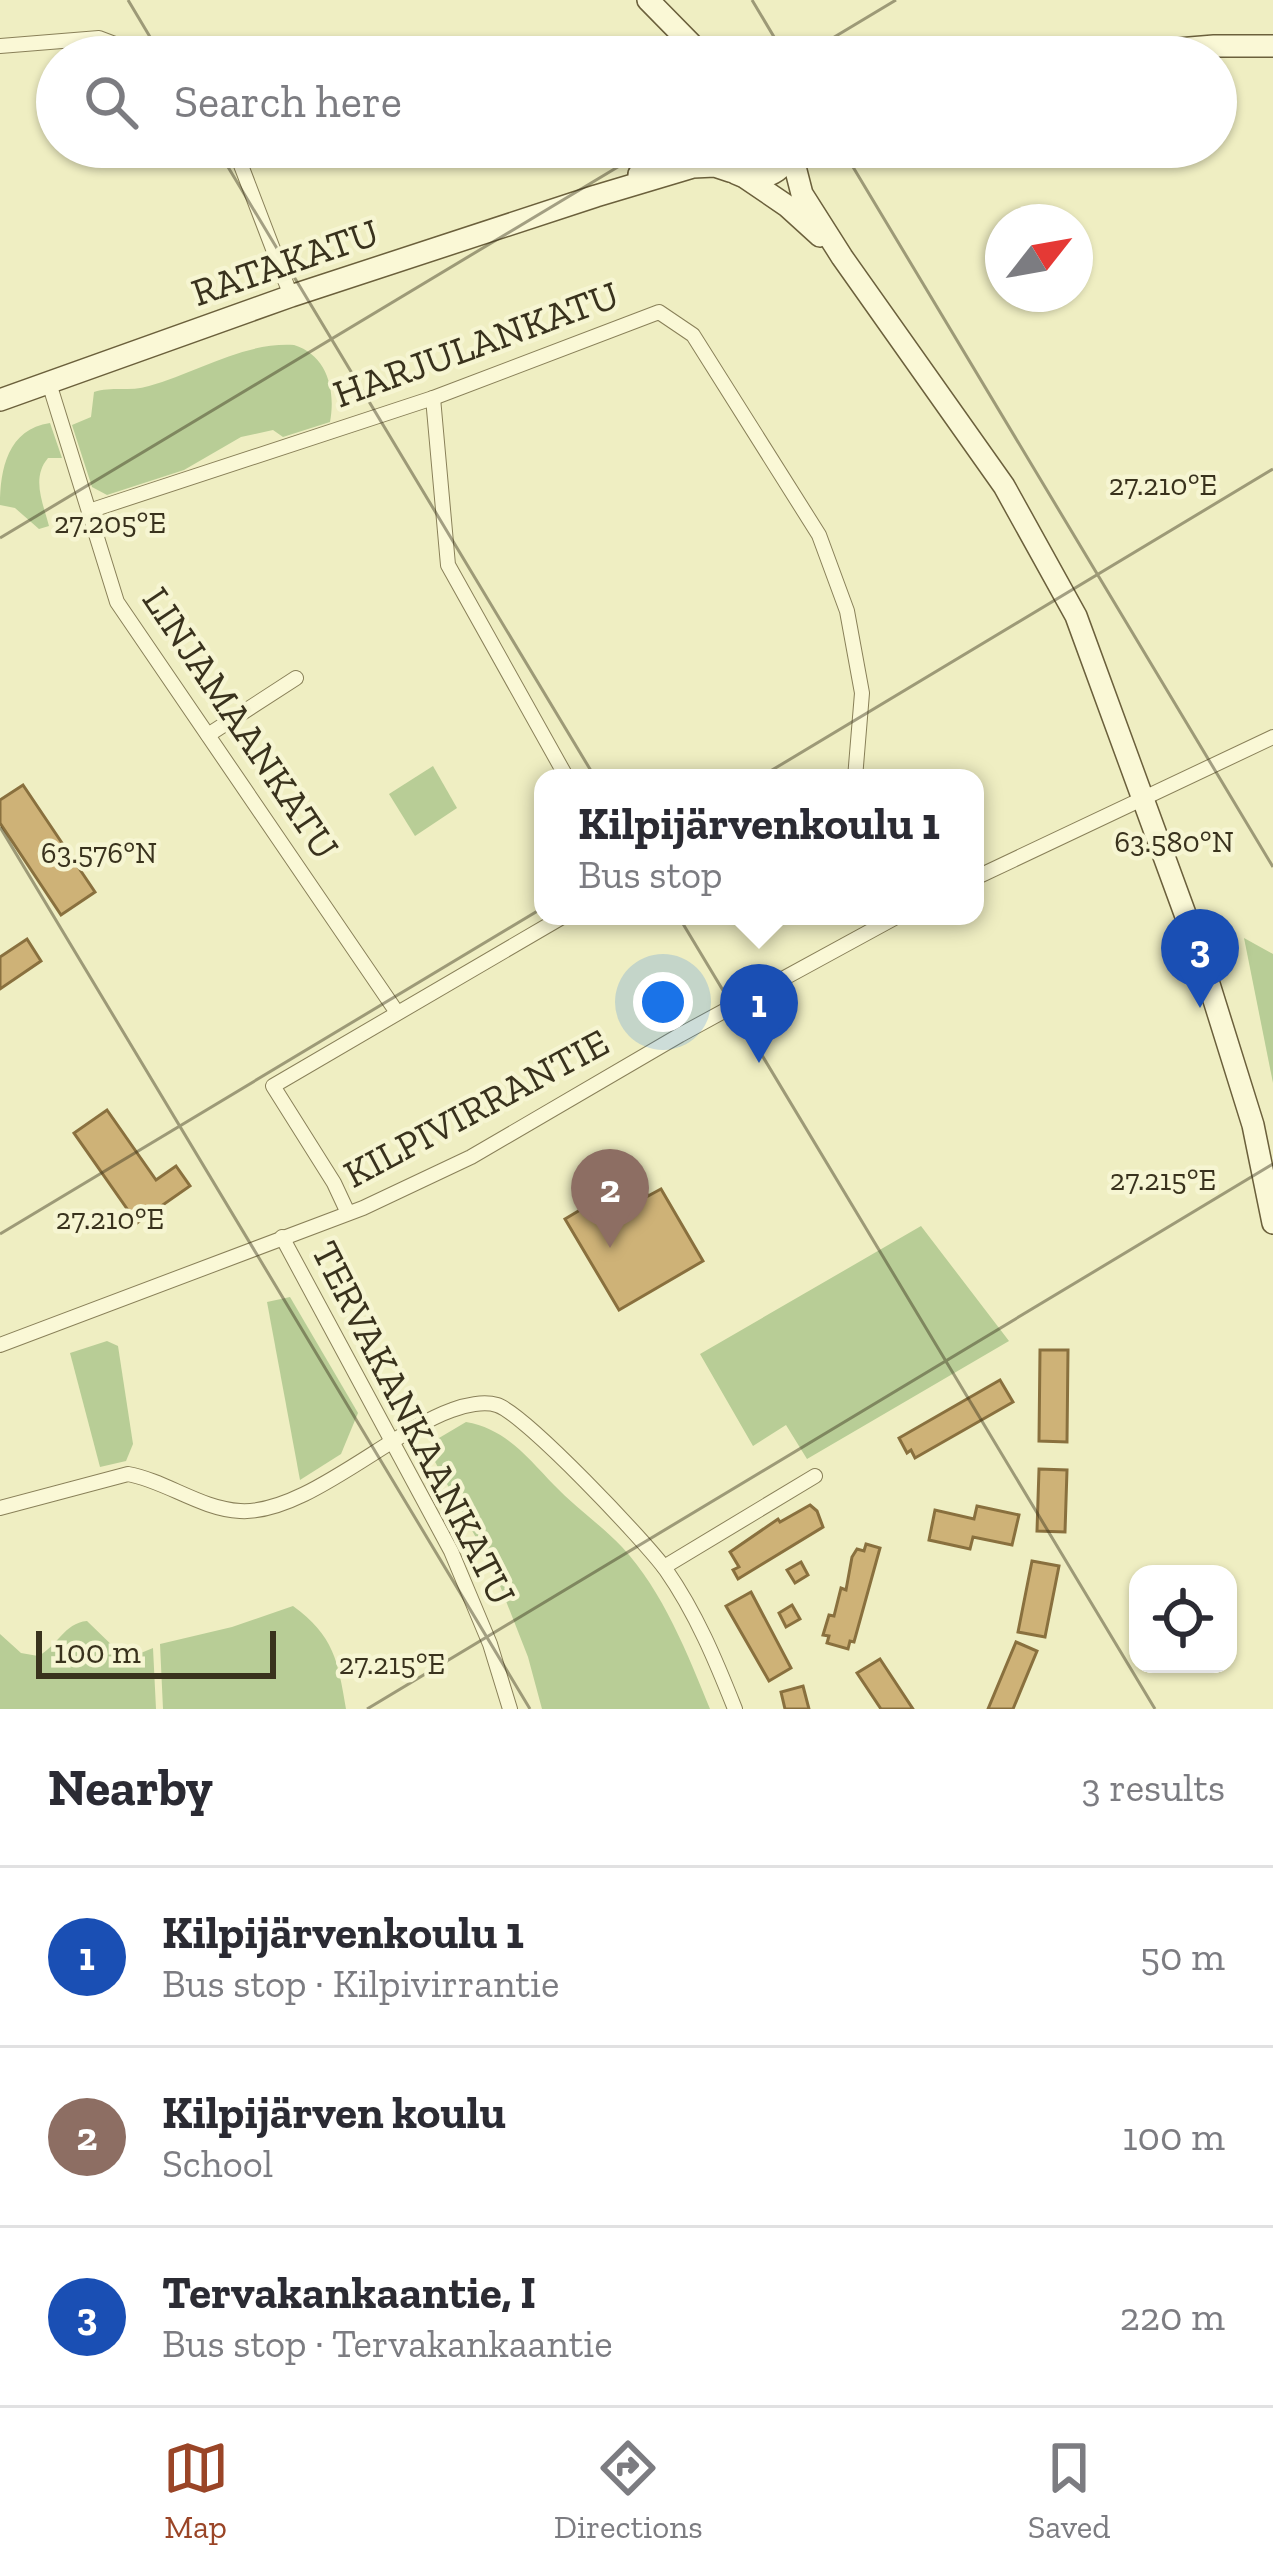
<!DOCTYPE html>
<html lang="en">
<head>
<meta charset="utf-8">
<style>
	body { margin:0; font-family:"Zilla Slab",serif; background:#f7f7f7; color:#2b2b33 }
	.controls { position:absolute; right:36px; bottom:36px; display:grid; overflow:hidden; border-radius:24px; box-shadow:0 3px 9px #0004 }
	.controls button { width:108px; height:108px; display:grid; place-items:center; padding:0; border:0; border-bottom:3px solid #e1e1e2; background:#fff; color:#2b2b33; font:60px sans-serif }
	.compass { position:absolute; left:985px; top:204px; width:108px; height:108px; border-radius:50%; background:#fff; box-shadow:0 3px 9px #0004; rotate:59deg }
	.scale { position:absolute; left:36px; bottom:30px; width:240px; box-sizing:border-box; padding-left:12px; border:6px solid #39321d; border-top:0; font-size:33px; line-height:42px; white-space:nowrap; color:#39321d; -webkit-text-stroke:9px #f6f5d2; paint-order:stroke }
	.you { position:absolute; left:663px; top:1002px; width:42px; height:42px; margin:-30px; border:9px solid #fff; border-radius:50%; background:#1a73e8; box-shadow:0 0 0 18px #1a73e833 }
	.badge { display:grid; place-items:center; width:78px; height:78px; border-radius:50%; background:#9a4527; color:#fff; font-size:39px; font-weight:700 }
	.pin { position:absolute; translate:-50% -99px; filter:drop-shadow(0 3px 6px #0008) }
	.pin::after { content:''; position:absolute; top:63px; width:42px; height:36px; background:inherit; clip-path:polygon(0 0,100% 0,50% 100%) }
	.popup { position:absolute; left:534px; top:769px; width:450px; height:156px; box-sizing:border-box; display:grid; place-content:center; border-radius:24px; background:#fff; filter:drop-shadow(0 3px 9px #0005); font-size:39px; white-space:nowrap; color:#7c7c81 }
	.popup b { font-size:45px; color:#2b2b33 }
	.popup::after { content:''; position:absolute; left:50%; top:100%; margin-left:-24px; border:24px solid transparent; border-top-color:#fff }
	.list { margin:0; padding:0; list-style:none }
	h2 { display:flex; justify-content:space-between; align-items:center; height:156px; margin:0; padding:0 48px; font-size:51px }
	h2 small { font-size:39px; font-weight:400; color:#7c7c81 }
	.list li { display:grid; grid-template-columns:78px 1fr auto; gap:36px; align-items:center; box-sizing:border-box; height:180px; padding:0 48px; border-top:3px solid #e1e1e2 }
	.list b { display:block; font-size:45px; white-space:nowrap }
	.list p { margin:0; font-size:39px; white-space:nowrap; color:#7c7c81 }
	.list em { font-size:39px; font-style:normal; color:#7c7c81 }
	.icon { flex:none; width:66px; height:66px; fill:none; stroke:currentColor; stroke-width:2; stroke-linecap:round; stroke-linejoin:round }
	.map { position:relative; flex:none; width:1273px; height:1709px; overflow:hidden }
	.search { position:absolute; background:#fff; box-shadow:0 3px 9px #0004; left:36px; right:36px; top:36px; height:132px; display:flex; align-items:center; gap:30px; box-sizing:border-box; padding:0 42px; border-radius:66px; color:#7c7c81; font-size:45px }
	.sheet { height:696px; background:#fff }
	nav { display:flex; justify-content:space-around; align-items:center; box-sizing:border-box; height:168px; border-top:3px solid #e1e1e2; background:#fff; font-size:33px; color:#7c7c81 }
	nav a { display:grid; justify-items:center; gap:6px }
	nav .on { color:#9a4527 }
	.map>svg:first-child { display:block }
</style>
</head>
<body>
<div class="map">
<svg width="1273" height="1709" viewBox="0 0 1273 1709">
	<rect width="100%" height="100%" fill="#efeec2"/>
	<g fill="#b8cd96">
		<path d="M294,345C327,355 336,390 330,422L283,437L273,430L241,437L184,470L107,495L92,487L72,425L91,417L94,392C111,386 130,392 149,386C196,373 243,342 294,345Z"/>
		<path d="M50,423L62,458H48C31,478 43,503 49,526L39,529L15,508L0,505C0,469 8,429 50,423Z"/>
		<polygon points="433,766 457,808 415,836 389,794"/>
		<polygon points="1244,938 1273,954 1273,1083"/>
		<polygon points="921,1226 1009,1341 807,1459 786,1425 753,1446 700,1354"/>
		<polygon points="290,1297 358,1413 341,1454 300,1480 267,1302"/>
		<polygon points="107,1341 118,1346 133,1444 126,1461 100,1467 70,1353"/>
		<path d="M466,1422C506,1429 527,1457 554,1485C575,1507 601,1525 622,1547C663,1591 688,1655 710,1709H542L528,1657L495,1573L433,1458L439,1438Z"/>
		<path d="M293,1606C334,1636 338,1661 346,1709H163L160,1644L232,1627Z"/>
		<path d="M87,1621L121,1654L136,1655L153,1648L156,1709H0V1634L21,1653L38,1656C57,1647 64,1623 87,1621Z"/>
	</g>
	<g fill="#ceb277" stroke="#89703e" stroke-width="3">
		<polygon points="23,785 95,892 61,915 0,823 0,800"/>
		<polygon points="27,939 41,961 0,989 0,957"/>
		<polygon points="107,1110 156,1180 176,1166 190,1186 137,1223 74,1133"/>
		<polygon points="637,1176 648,1196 661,1189 703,1261 619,1310 565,1219"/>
		<polygon points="1040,1350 1068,1350 1067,1442 1039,1441"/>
		<polygon points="1000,1380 1013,1402 915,1458 911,1450 907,1453 899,1438"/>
		<polygon points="1039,1469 1067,1470 1065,1532 1037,1531"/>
		<polygon points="810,1505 817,1511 823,1527 738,1579 733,1570 739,1567 730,1552 778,1519 780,1522"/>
		<polygon points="977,1506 1019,1515 1012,1545 973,1537 970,1549 929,1540 935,1510 974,1519"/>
		<polygon points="866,1544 880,1548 854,1642 850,1641 848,1649 827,1643 829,1636 823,1635 829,1615 834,1616 841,1588 846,1590 852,1557 857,1549 864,1551"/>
		<polygon points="1032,1561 1059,1566 1045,1637 1018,1632"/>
		<polygon points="801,1562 808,1575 795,1583 787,1570"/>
		<polygon points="751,1592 791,1668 769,1681 726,1606"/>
		<polygon points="792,1605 800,1619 786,1627 779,1613"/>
		<polygon points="1016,1642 1037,1651 1013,1709 988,1709"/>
		<polygon points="880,1659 913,1709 881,1709 857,1673"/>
		<polygon points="803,1686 809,1709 785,1709 781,1692"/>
	</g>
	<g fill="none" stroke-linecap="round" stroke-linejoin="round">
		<defs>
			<g id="street">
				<polyline points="0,46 99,38 149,57"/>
				<polyline points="234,147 291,296"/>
				<polyline points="49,383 117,602 396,1011"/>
				<polyline points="433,398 448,565 567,778"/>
				<polyline points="89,511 433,398 659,312 693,335 819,535 847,611 862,693 855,778"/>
				<polyline points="208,735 296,678"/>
				<polyline points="975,878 1273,737"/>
				<polyline points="348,1213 334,1183 273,1086 564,916"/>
				<polyline points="282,1237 451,1551 490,1644 510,1709"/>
				<polyline points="0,1345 363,1208 471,1157 680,1035 898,916"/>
				<path d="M0,1508L128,1474C166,1481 201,1509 240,1511C304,1515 390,1432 452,1410C465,1405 484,1401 497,1405C524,1413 647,1543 666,1570C696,1613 716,1661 735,1709"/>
				<polyline points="664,1567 815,1476"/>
			</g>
			<g id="secondary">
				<polyline points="648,0 704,57"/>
				<polyline points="1080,57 1214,46 1273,46"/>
				<path d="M713,147C729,187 778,189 794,148"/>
				<polyline points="792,155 802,194 842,257 1004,486 1076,616 1199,952 1253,1125 1273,1223"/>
				<polyline points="639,174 690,147"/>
				<polyline points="746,178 787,206 820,236"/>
				<polyline points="0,400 291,296 596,196 693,167 715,166 730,171"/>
			</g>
		</defs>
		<use href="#street" stroke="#898059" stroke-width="16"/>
		<use href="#secondary" stroke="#6b603c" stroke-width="24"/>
		<use href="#street" stroke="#faf8d6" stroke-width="14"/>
		<use href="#secondary" stroke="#faf8d6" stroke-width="21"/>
	</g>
	<path fill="none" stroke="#39321d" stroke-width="3" stroke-opacity="0.45" d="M128,0L162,57M752,0L786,57M801,57L896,0M216,147L1155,1709M841,147L1273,867M0,538L651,147M0,827L530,1709M0,1234L1273,469M367,1709L1273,1164"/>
	<g text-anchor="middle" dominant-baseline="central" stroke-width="9" stroke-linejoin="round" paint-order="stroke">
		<g font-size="39" fill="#39321d" stroke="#f6f5d2">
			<text transform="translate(285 262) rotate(-19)">RATAKATU</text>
			<text transform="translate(476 344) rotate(-20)">HARJULANKATU</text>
			<text transform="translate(241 723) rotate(56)">LINJAMAANKATU</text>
			<text transform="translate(476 1108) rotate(-28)">KILPIVIRRANTIE</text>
			<text transform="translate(414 1423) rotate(63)">TERVAKANKAANKATU</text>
		</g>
	</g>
	<g font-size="30" text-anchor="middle" fill="#39321d" stroke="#f6f5d2" stroke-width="9" stroke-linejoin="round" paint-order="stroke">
		<text x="1163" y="495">27.210°E</text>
		<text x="110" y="533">27.205°E</text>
		<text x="1174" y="852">63.580°N</text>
		<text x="99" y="863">63.576°N</text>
		<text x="1163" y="1190">27.215°E</text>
		<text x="110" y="1229">27.210°E</text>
		<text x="392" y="1674">27.215°E</text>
	</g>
</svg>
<div class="controls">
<button><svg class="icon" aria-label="locate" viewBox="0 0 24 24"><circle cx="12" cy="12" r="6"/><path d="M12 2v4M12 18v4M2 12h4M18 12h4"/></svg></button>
</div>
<svg class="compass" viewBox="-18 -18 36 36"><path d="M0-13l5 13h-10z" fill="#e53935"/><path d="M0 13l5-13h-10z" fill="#7c7c81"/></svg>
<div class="scale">100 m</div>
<div class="you"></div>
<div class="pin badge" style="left:759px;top:1063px;background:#1a4fb4">1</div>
<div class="popup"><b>Kilpijärvenkoulu 1</b>Bus stop</div>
<div class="pin badge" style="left:610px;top:1248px;background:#8d6e63">2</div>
<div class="pin badge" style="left:1200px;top:1008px;background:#1a4fb4">3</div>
<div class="search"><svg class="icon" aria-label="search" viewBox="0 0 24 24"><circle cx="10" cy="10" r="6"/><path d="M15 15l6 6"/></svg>Search here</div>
</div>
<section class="sheet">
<h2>Nearby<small>3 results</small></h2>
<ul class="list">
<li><span class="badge" style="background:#1a4fb4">1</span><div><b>Kilpijärvenkoulu 1</b><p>Bus stop · Kilpivirrantie</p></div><em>50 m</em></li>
<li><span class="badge" style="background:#8d6e63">2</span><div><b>Kilpijärven koulu</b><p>School</p></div><em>100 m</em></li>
<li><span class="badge" style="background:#1a4fb4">3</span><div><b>Tervakankaantie, I</b><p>Bus stop · Tervakankaantie</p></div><em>220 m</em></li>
</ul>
</section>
<nav>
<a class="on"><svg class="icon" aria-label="map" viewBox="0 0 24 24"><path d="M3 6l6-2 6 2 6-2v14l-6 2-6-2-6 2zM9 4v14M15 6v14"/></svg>Map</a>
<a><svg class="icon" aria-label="directions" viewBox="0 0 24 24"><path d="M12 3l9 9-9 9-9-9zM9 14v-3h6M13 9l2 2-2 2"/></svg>Directions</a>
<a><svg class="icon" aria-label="saved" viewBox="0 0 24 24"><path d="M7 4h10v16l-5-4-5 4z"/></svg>Saved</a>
</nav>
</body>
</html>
